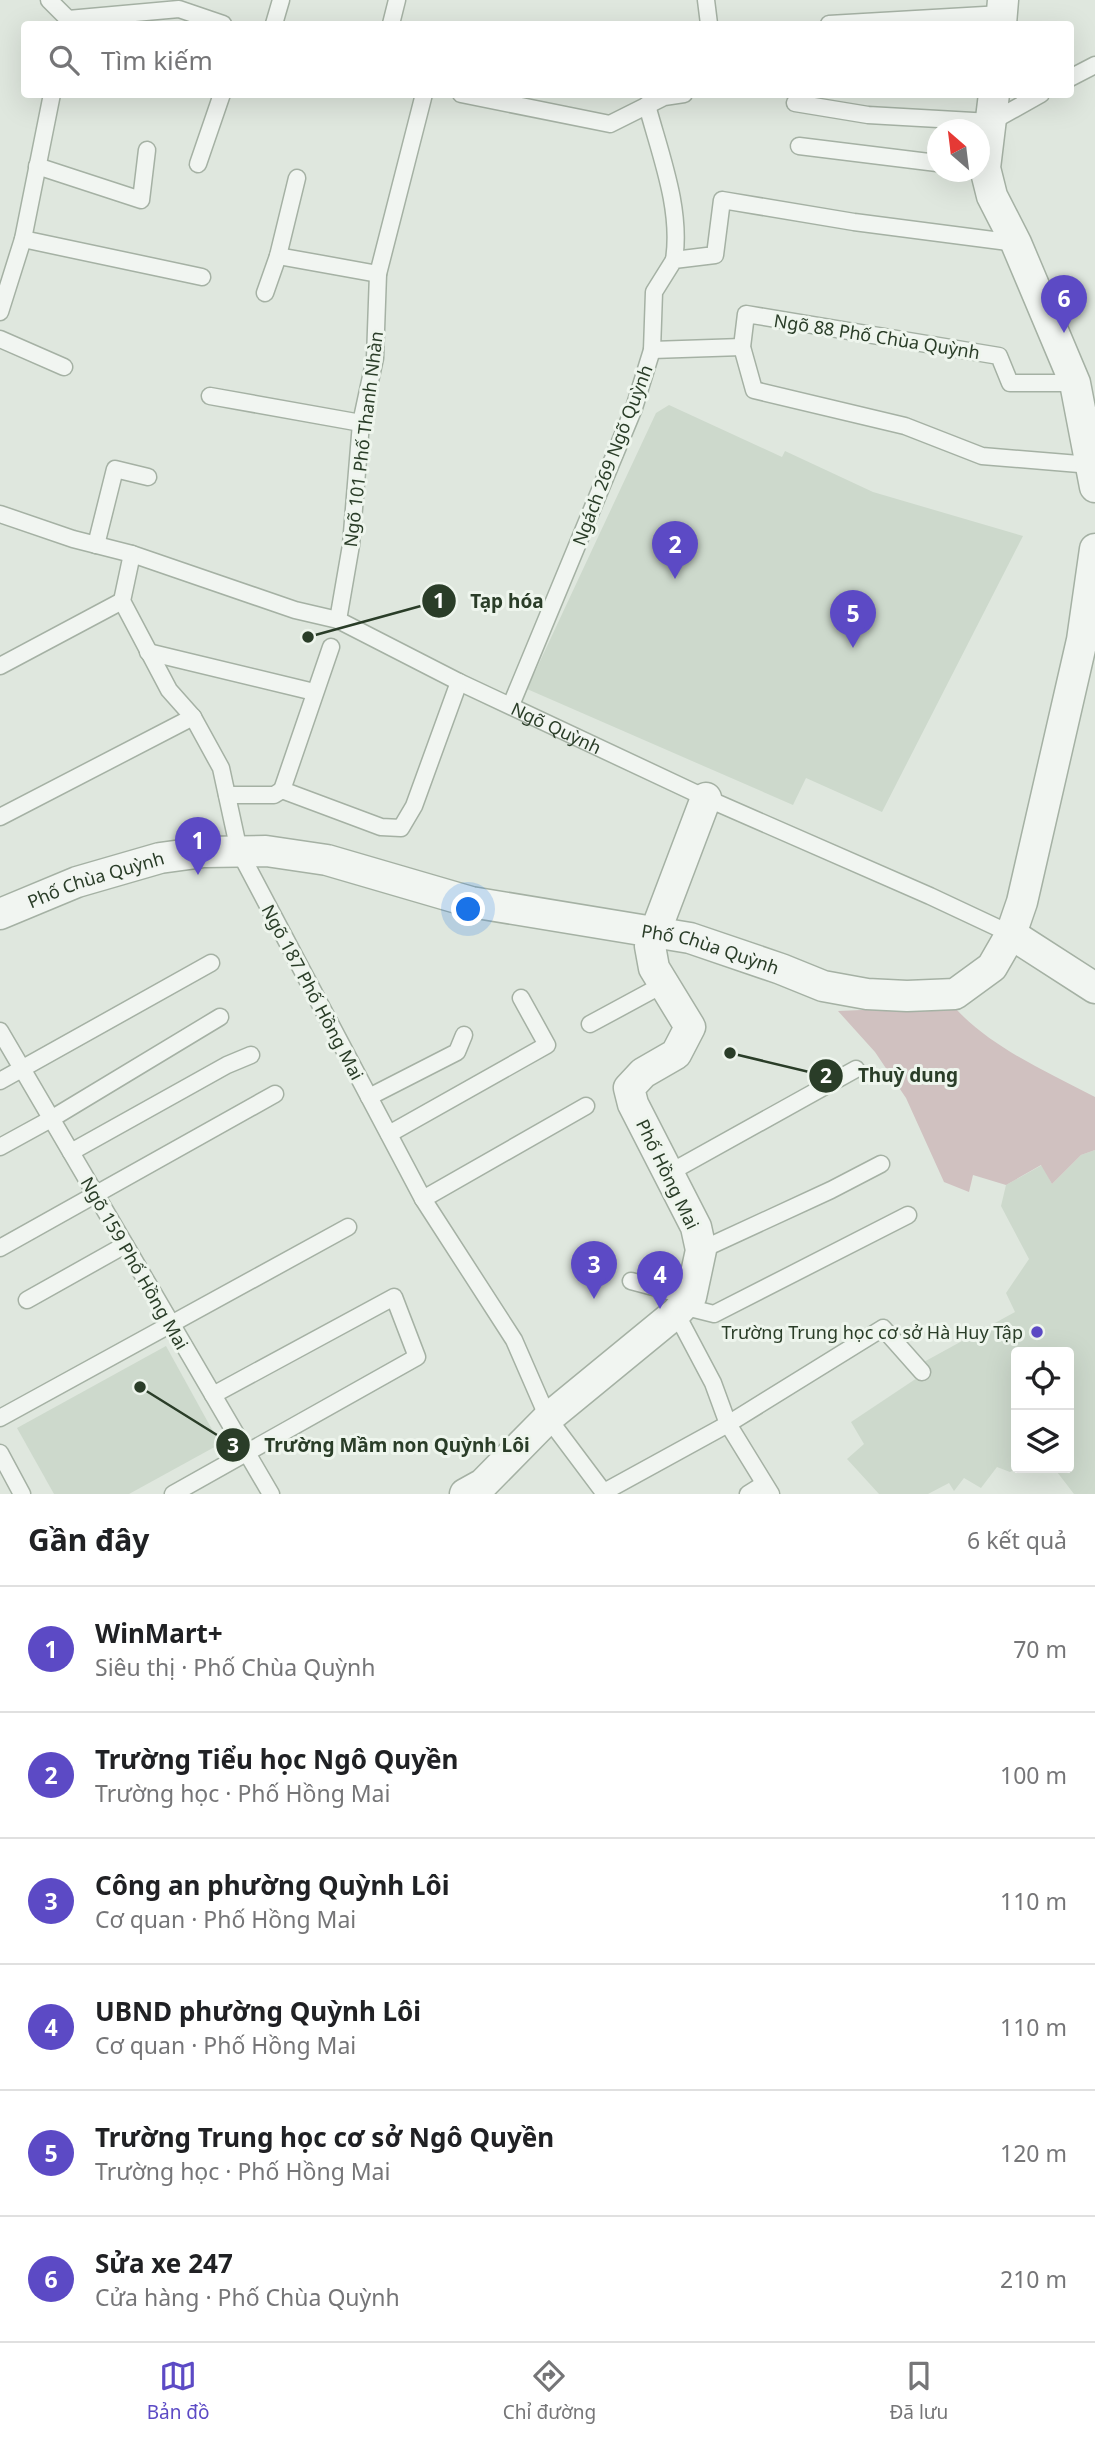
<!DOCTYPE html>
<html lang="vi">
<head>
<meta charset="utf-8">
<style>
	body { margin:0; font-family:"Noto Sans",sans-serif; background:#f2f2f2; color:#202124 }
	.controls { position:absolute; right:21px; bottom:21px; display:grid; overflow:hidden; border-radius:7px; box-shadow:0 7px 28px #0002 }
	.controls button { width:63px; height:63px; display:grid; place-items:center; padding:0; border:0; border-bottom:2px solid #e0e0e0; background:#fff; color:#202124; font:35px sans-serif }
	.compass { position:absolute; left:927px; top:119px; width:63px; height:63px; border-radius:50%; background:#fff; box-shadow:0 7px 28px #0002; rotate:332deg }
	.you { position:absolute; left:469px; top:910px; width:24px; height:24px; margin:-18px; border:5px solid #fff; border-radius:50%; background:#1a73e8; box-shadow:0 0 0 10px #1a73e833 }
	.badge { display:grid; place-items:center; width:46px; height:46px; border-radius:50%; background:#5c4ac5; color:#fff; font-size:23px; font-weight:700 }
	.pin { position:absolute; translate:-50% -58px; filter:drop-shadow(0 2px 4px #0008) }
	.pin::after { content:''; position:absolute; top:37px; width:24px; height:21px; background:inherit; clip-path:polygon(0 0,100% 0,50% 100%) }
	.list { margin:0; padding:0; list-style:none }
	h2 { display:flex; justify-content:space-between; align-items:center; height:91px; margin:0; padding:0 28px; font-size:30px }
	h2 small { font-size:23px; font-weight:400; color:#757577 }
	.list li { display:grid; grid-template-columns:46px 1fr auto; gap:21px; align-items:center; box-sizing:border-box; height:126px; padding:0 28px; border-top:2px solid #e0e0e0 }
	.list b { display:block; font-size:26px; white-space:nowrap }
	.list p { margin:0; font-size:23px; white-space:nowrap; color:#757577 }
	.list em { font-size:23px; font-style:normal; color:#757577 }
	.icon { flex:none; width:38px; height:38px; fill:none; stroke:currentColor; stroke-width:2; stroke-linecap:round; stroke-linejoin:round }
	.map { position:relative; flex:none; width:1095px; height:1494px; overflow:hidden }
	.search { position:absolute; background:#fff; box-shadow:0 7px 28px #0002; left:21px; right:21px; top:21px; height:77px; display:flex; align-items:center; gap:18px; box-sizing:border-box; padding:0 24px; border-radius:7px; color:#757577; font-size:26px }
	.sheet { height:847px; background:#fff }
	nav { display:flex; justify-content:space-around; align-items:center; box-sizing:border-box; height:98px; border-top:2px solid #e0e0e0; background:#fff; font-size:19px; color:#757577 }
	nav a { display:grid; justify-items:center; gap:4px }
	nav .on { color:#5c4ac5 }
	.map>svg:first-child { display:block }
</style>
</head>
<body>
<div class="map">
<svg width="1095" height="1494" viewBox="0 0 1095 1494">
	<rect width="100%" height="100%" fill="#dfe7de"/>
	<g fill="#cdd9cc">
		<polygon points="669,405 782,457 785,451 873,492 1023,536 882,812 806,778 793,805 527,689 656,413"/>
		<polygon points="1095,1150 1095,1494 1074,1494 1054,1468 1069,1468 1069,1352 1016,1352 1018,1468 1010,1472 997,1467 981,1488 964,1478 954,1491 949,1483 928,1494 879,1494 847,1459 864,1444 851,1422 917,1378 911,1369 1015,1312 1006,1293 1029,1259 1001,1206 1006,1185 1042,1165 1052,1184 1081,1155"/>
		<polygon points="166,1346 220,1444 129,1494 54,1494 17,1428"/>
	</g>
	<path fill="#d0c1c0" d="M932,1007L955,1008C992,1048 1047,1072 1095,1097V1150L1081,1155L1052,1184L1041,1165L1006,1185L973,1175L969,1192L944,1182L906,1098L875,1052L838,1011Z"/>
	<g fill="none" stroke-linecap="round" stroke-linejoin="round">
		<defs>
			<g id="service">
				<polyline points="49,0 68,19 67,24"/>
				<polyline points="706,0 709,24"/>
				<polyline points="68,19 179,9 223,24"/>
				<polyline points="274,24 281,0"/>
				<polyline points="391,24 397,0"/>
				<polyline points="829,24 1002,14"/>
				<polyline points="1070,78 1095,65"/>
				<polyline points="461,94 610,124 664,97 684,94"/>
				<polyline points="795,103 868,115 991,122 1041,94"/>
				<path d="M647,105C660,154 682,209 674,260"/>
				<polyline points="799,146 937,163"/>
				<polyline points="198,164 222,94"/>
				<polyline points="37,166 141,200 147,150"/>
				<polyline points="23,239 202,277"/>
				<polyline points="278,256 378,274"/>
				<polyline points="265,293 278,256 297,178"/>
				<polyline points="0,312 23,239 52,94"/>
				<polyline points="0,339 64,367"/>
				<polyline points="652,350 742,347"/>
				<polyline points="1075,383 1010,383 999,356 746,314 742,347 754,390 905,426 982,456 1091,465"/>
				<polyline points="210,396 361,423"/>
				<path id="s1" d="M0,514L73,539L132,554L295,610L338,620L459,682L706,798L930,896L1011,934"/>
				<polyline points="96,545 115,469 148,477"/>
				<polyline points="132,554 122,601 169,690 193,717 221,768 239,851 423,1199 514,1340 548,1418 605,1494"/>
				<polyline points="338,620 351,545 361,423 375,358 378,274 424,94"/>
				<polyline points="148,652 314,692"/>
				<polyline points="0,666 122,601"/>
				<polyline points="511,705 634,408 652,350 654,292 674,260 715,255 722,200 854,222 1016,243"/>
				<polyline points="282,790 331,647"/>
				<polyline points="227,795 274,795 282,790 381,827 401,828 414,806 459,682"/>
				<polyline points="0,817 193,717"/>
				<polyline points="590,1024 664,984"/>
				<polyline points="0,1031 271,1494"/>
				<polyline points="0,1081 211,963"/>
				<polyline points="369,1097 457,1052 464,1035"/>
				<polyline points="389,1134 547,1045 521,998"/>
				<polyline points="0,1147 51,1119 220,1017"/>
				<polyline points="71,1152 227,1065 251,1055"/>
				<polyline points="669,1173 856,1069"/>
				<polyline points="423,1199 586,1106"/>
				<polyline points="0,1248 275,1094"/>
				<polyline points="701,1250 831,1190 881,1164"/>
				<polyline points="631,1281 691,1297"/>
				<polyline points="27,1300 125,1245"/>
				<polyline points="682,1306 714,1314 908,1215"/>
				<polyline points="676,1313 713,1383 728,1424 771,1494"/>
				<polyline points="0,1418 348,1227"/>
				<polyline points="0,1453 22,1494"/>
				<polyline points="604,1492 728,1424 883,1328 922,1372"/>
				<polyline points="173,1494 417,1357 394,1297 213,1395"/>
				<polyline points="748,1494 764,1484"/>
			</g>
			<g id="minor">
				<polyline points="1001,24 1003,0"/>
				<polyline points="994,94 985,168 992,196 1016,243 1075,383 1095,487"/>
				<path id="s2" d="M0,914L77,882L160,858L204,852L266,851L327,860L471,902L690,938L781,969L823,986L867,994L907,996L955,994L992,967L1011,934L1022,902L1082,640L1095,549"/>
				<polyline points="1011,934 1095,988"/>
				<polyline points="465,1494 483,1484 548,1418 676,1313 691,1297 701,1250 696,1227 633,1104 629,1088 643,1073 676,1054 690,1027 654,968 650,946 706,798"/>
			</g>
		</defs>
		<use href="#service" stroke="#a5b1a4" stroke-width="19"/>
		<use href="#minor" stroke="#a5b1a4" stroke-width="33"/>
		<use href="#service" stroke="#f1f5f1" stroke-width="16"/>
		<use href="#minor" stroke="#f1f5f1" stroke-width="30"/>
	</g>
	<circle fill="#5c4ac5" stroke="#eef5ed" stroke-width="2.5" cx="1037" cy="1332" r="7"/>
	<g text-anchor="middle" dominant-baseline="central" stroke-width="6" stroke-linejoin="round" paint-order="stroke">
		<g font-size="18" fill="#2a3d28" stroke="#eef5ed">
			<text transform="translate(877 336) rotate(9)">Ngõ 88 Phố Chùa Quỳnh</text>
			<text transform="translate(363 439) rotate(-83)">Ngõ 101 Phố Thanh Nhàn</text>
			<text transform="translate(612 455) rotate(-69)">Ngách 269 Ngõ Quỳnh</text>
			<text stroke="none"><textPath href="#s1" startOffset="598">Ngõ Quỳnh</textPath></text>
			<text stroke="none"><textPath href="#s2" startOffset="102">Phố Chùa Quỳnh</textPath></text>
			<text stroke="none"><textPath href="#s2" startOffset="732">Phố Chùa Quỳnh</textPath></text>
			<text transform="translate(313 992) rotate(62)">Ngõ 187 Phố Hồng Mai</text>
			<text transform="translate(668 1174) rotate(64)">Phố Hồng Mai</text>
			<text transform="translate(135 1263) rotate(60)">Ngõ 159 Phố Hồng Mai</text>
		</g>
		<g font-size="18" fill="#2a3d28" stroke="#eef5ed" text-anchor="end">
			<text x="1023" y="1332">Trường Trung học cơ sở Hà Huy Tập</text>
		</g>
	</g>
	<path fill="none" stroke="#2a3d28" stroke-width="2.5" d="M308 637L439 601M730 1053L826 1076M140 1387L233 1445"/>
	<g fill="#2a3d28" stroke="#eef5ed" stroke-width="2.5">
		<circle cx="308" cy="637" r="7"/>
		<circle cx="730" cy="1053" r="7"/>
		<circle cx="140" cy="1387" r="7"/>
		<circle cx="439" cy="601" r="18"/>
		<circle cx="826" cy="1076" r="18"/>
		<circle cx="233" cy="1445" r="18"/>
	</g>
	<g font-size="21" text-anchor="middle" font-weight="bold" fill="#fff">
		<text x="439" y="608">1</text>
		<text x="826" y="1083">2</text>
		<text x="233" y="1453">3</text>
	</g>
	<g font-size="19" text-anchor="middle" font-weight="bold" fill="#2a3d28" stroke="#eef5ed" stroke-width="6" stroke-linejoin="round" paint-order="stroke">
		<text x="507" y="608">Tạp hóa</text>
		<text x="908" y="1082">Thuỳ dung</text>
		<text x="397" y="1452">Trường Mầm non Quỳnh Lôi</text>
	</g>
</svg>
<div class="controls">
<button><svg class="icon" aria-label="locate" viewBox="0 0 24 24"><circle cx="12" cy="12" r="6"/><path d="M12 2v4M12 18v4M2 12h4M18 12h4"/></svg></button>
<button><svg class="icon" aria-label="layers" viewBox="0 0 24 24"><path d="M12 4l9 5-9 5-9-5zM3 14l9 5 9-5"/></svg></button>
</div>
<svg class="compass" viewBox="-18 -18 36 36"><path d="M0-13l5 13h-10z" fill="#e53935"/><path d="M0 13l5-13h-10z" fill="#757577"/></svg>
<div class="you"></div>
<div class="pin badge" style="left:198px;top:875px">1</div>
<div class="pin badge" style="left:675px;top:579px">2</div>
<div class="pin badge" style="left:594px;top:1299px">3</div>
<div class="pin badge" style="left:660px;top:1309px">4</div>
<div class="pin badge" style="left:853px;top:648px">5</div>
<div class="pin badge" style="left:1064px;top:333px">6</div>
<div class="search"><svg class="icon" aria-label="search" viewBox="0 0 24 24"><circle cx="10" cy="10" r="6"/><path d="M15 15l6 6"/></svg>Tìm kiếm</div>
</div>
<section class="sheet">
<h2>Gần đây<small>6 kết quả</small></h2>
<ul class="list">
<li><span class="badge">1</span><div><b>WinMart+</b><p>Siêu thị · Phố Chùa Quỳnh</p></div><em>70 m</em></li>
<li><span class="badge">2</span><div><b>Trường Tiểu học Ngô Quyền</b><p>Trường học · Phố Hồng Mai</p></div><em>100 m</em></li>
<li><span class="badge">3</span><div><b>Công an phường Quỳnh Lôi</b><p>Cơ quan · Phố Hồng Mai</p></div><em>110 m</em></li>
<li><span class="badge">4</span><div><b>UBND phường Quỳnh Lôi</b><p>Cơ quan · Phố Hồng Mai</p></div><em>110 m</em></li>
<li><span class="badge">5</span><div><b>Trường Trung học cơ sở Ngô Quyền</b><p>Trường học · Phố Hồng Mai</p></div><em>120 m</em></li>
<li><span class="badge">6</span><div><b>Sửa xe 247</b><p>Cửa hàng · Phố Chùa Quỳnh</p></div><em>210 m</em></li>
</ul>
</section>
<nav>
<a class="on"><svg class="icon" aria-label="map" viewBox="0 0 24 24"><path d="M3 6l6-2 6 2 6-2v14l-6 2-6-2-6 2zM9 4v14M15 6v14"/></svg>Bản đồ</a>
<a><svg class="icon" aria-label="directions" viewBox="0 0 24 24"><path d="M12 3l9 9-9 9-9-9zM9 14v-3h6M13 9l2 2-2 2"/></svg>Chỉ đường</a>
<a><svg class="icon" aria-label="saved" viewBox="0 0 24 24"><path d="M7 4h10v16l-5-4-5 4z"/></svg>Đã lưu</a>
</nav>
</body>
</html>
